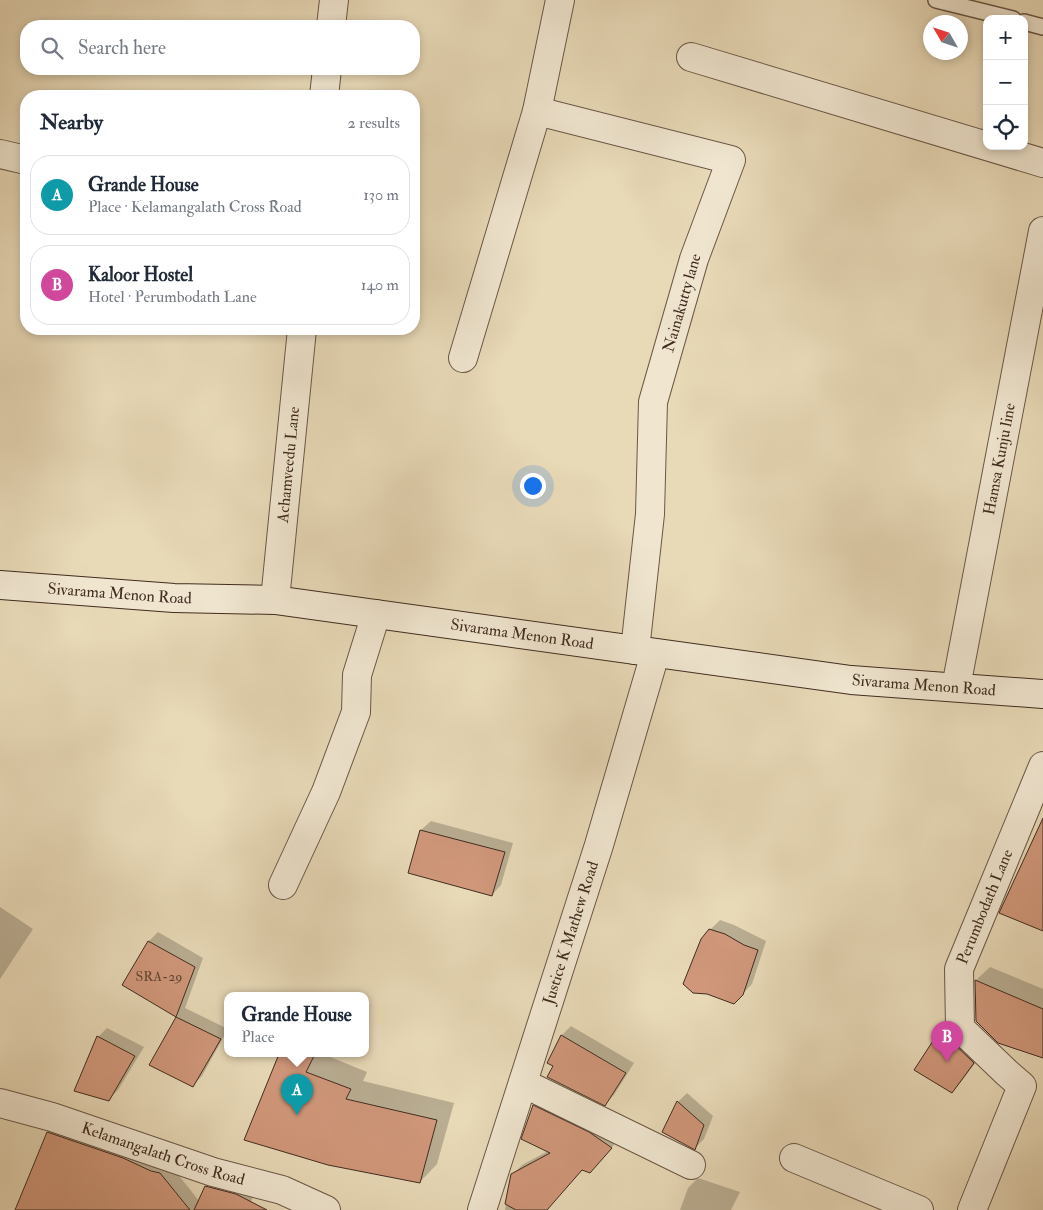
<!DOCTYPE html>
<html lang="en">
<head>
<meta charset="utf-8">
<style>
	body { margin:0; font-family:"IM FELL Double Pica",serif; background:#f6f6f7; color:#1f2937 }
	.controls { position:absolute; right:15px; top:15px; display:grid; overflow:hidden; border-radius:10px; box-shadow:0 2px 8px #0003 }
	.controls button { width:45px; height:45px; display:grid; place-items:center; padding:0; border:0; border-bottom:1px solid #e0e1e3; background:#fff; color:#1f2937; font:25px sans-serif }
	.compass { position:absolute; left:923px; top:15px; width:45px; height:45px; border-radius:50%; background:#fff; box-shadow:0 2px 8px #0003; rotate:309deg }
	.you { position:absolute; left:532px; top:485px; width:18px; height:18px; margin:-12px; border:4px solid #fff; border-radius:50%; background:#1a73e8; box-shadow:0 0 0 8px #1a73e833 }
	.badge { display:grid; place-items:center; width:32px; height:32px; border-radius:50%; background:#8f2418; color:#fff; font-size:16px; font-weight:700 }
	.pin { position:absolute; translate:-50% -41px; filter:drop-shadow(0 1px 2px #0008) }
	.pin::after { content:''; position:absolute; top:26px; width:18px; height:15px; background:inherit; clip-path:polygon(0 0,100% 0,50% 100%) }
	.popup { position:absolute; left:224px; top:992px; width:145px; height:65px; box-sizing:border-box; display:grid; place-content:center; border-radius:10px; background:#fff; filter:drop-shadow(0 1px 4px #0005); font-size:16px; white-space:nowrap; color:#747a83 }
	.popup b { font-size:19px; color:#1f2937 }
	.popup::after { content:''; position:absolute; left:50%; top:100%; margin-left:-10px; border:10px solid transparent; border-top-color:#fff }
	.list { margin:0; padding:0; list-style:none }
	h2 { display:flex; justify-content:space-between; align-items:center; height:65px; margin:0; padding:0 20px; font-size:21px }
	h2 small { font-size:16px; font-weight:400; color:#747a83 }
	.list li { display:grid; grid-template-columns:32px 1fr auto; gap:15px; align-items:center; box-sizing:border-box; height:80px; margin:0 10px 10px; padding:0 10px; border:1px solid #e0e1e3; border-radius:20px }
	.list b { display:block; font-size:19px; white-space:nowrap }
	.list p { margin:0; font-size:16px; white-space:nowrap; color:#747a83 }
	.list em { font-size:16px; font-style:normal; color:#747a83 }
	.icon { flex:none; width:28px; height:28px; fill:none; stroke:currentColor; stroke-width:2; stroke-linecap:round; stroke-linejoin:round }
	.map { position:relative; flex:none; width:1043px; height:1210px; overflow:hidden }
	.search { position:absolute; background:#fff; box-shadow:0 2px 8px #0003; left:20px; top:20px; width:400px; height:55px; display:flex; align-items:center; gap:12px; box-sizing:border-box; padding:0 18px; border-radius:20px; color:#747a83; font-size:19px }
	.panel { position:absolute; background:#fff; box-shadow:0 2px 8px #0003; left:20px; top:90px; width:400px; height:245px; border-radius:20px }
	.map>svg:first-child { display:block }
</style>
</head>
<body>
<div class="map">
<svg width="1043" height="1210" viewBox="0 0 1043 1210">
	<rect width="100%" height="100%" fill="#e8d9b7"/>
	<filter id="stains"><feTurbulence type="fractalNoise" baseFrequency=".004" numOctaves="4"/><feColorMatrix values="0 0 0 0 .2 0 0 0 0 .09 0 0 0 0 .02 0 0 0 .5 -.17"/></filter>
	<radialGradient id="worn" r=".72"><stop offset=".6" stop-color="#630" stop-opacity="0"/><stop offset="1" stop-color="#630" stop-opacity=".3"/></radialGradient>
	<g fill="#0003">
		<polygon points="431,821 513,843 501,885 492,895 409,872 421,830"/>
		<polygon points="0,907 33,929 0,979"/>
		<polygon points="720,920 734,925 766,941 752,984 734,1003 710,930"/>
		<polygon points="158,932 203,958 185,1008 228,1029 202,1076 193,1085 151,1064 178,1017 123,985 149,941"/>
		<polygon points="990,967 1043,989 1043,1057 977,1021 976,980"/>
		<polygon points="952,1019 983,1053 961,1082 952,1092 916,1070 943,1028"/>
		<polygon points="571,1026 634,1063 614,1095 605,1104 548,1062 562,1035"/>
		<polygon points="107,1028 144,1047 118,1090 108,1100 98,1037"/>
		<polygon points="280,1054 323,1054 367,1072 363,1081 454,1103 437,1164 420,1182 246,1139"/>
		<polygon points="687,1093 713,1116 704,1139 695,1148 664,1132 678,1102"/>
		<polygon points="543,1097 620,1138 599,1162 583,1168 546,1210 505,1210 512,1175 522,1165 548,1151 534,1106"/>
		<polygon points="57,1123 170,1164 199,1201 206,1186 215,1177 256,1191 247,1210 16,1210 48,1132"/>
		<polygon points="698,1178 740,1192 731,1210 680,1210 688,1188"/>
	</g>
	<g fill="#d0977a" stroke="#412c20">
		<polygon points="1043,818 1043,931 999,913"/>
		<polygon points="420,830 505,852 492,896 408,873"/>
		<polygon points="709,929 725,934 744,945 758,950 743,995 734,1004 707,994 693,993 683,984 701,939"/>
		<polygon points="148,941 195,967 176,1017 122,985"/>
		<polygon points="975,980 1043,1009 1043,1058 998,1043 976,1021"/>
		<polygon points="176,1017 221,1039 193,1087 149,1065"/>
		<polygon points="942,1027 949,1039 974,1063 952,1093 914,1070"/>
		<polygon points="561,1035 626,1073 605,1106 547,1077 553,1066 547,1063"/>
		<polygon points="97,1036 135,1056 109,1101 74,1091"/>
		<polygon points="279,1054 315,1054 306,1072 351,1089 346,1099 437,1120 420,1183 328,1165 244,1140"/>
		<polygon points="677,1101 704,1125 695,1150 662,1132"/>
		<polygon points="533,1105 589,1132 612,1148 590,1173 582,1170 547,1210 516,1210 505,1204 511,1174 550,1153 521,1139"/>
		<polygon points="47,1132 123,1158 151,1171 160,1173 190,1210 15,1210"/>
		<polygon points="205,1186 236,1194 267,1210 194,1210"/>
	</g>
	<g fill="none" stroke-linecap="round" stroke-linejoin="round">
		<defs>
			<g id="lane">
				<polyline points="936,0 1013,19"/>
				<polyline points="1024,22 1043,27"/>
			</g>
			<g id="street">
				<polyline points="331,26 334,0"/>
				<polyline points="691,57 1043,163"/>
				<polyline points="324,96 327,69"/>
				<polyline points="537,111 731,160 694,259 653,402 650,514 635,650"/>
				<polyline points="0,154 26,160"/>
				<polyline points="463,358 537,111 560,0"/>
				<path id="s1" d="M275,600L302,329"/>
				<path id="s2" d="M956,687L1043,231"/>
				<polyline points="283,885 326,792 356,712 357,675 376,614"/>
				<polyline points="523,1083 691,1165"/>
				<path id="s3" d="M0,1103L52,1117L213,1172L282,1190L326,1210"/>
				<polyline points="794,1158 919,1210"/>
				<path id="s4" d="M482,1210L599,845L655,654"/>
				<path id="s5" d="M972,1210L1022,1086L1007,1073L960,1028L959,969L1043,766"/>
			</g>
			<g id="secondary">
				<path id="s6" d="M0,585L174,598L275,600L851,680L1043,694"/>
			</g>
		</defs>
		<use href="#lane" stroke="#6b5746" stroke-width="18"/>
		<use href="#street" stroke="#6b5746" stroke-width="30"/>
		<use href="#secondary" stroke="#412c20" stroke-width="30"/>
		<use href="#lane" stroke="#f0e6d0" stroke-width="15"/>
		<use href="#street" stroke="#f0e6d0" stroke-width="28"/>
		<use href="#secondary" stroke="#f0e6d0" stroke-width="28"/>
	</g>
	<g text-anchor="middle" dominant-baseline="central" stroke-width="4" stroke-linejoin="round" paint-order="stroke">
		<g font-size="14" fill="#654736">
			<text x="159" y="976">SRA-29</text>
		</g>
		<g font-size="16" fill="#412c20" stroke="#f0e6d0">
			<text transform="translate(682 303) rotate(-74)">Nainakutty lane</text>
			<text stroke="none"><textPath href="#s2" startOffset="232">Hamsa Kunju line</textPath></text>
			<text stroke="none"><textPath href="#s1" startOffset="136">Achamveedu Lane</textPath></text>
			<text stroke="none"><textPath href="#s6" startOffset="120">Sivarama Menon Road</textPath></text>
			<text stroke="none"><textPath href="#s6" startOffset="525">Sivarama Menon Road</textPath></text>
			<text stroke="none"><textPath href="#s6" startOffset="930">Sivarama Menon Road</textPath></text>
			<text stroke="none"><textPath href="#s5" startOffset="345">Perumbodath Lane</textPath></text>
			<text stroke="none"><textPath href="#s4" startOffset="291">Justice K Mathew Road</textPath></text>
			<text stroke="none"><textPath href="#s3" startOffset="171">Kelamangalath Cross Road</textPath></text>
		</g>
	</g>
	<rect width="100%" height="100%" filter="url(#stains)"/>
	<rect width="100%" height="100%" fill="url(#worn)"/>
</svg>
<div class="controls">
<button>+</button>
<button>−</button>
<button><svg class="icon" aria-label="locate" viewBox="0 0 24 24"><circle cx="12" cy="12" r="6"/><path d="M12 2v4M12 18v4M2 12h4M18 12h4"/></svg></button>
</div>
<svg class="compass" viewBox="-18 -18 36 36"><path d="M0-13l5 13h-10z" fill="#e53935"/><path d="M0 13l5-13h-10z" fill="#747a83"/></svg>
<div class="you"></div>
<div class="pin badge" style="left:297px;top:1115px;background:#0f9aa8">A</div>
<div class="popup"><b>Grande House</b>Place</div>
<div class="pin badge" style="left:947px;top:1062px;background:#d1479c">B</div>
<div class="search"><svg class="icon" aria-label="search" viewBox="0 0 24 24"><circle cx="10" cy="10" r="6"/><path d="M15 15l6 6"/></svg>Search here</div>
<section class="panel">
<h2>Nearby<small>2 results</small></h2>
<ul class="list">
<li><span class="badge" style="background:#0f9aa8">A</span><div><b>Grande House</b><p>Place · Kelamangalath Cross Road</p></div><em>130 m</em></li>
<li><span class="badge" style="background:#d1479c">B</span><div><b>Kaloor Hostel</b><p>Hotel · Perumbodath Lane</p></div><em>140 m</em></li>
</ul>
</section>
</div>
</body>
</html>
